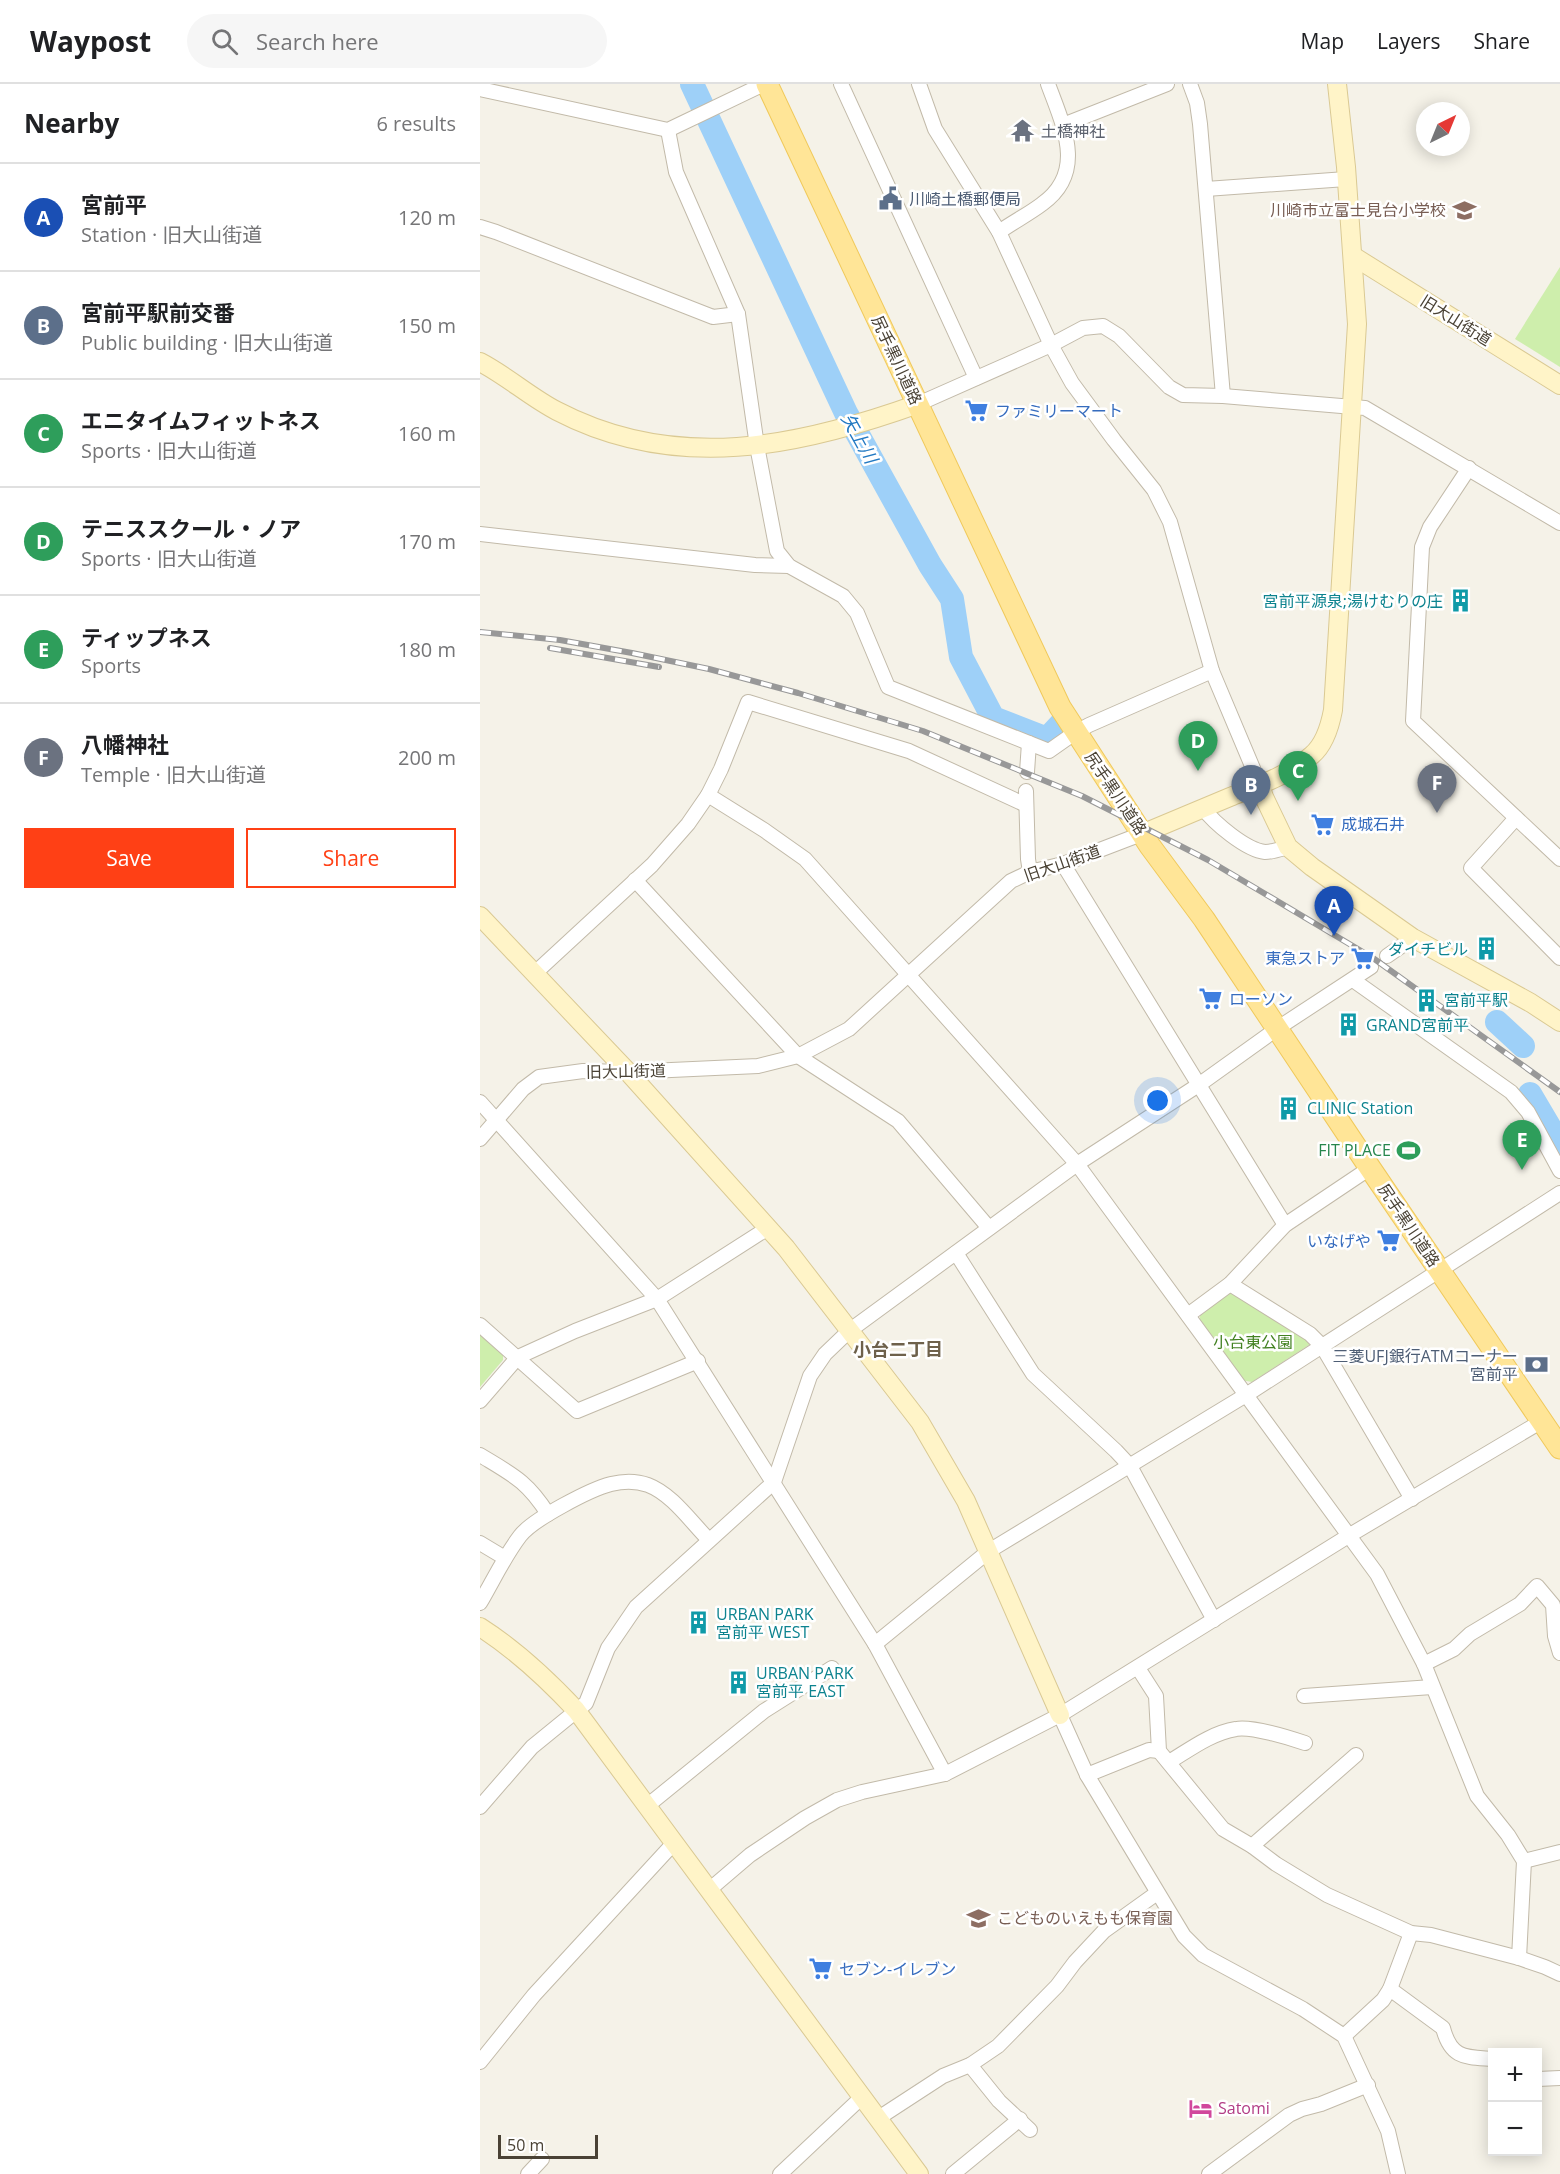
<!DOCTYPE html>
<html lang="en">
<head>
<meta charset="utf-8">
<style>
	body { margin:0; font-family:"Open Sans","Noto Sans JP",sans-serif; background:#f6f6f6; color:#202124 }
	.controls { position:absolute; right:18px; bottom:18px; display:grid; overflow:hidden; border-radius:0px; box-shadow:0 3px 15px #0003 }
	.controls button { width:54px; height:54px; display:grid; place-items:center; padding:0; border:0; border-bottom:2px solid #e0e0e0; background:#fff; color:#202124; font:30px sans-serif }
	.compass { position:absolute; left:936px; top:18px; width:54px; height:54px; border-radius:50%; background:#fff; box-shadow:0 3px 15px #0003; rotate:43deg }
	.scale { position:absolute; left:18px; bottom:15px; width:100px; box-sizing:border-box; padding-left:6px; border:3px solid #4a4235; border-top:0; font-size:16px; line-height:21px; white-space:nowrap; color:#4a4235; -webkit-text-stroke:4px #fff; paint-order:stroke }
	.you { position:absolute; left:678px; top:1017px; width:21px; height:21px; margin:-15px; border:4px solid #fff; border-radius:50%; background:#1a73e8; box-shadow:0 0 0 9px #1a73e833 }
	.badge { display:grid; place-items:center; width:39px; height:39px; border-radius:50%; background:#ff4015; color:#fff; font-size:20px; font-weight:700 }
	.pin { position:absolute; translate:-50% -50px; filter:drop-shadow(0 2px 3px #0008) }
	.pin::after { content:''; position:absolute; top:32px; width:21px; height:18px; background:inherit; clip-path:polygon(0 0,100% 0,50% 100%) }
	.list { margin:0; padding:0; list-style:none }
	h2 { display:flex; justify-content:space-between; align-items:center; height:78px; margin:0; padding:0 24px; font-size:26px }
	h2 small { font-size:20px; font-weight:400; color:#757577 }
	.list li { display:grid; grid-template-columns:39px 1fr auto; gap:18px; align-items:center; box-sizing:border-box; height:108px; padding:0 24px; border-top:2px solid #e0e0e0 }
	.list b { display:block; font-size:22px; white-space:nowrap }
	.list p { margin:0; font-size:20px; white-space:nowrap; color:#757577 }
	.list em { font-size:20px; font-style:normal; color:#757577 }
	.actions { display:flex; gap:12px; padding:18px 24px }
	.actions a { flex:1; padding:14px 0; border:2px solid #ff4015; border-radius:0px; text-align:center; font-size:21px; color:#ff4015 }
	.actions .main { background:#ff4015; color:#fff }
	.icon { flex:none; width:33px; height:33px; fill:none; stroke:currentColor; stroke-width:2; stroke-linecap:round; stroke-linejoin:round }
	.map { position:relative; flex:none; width:1080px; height:2090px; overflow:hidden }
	header { display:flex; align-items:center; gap:36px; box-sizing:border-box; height:84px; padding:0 30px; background:#fff; border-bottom:2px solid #e0e0e0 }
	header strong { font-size:28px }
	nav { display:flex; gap:33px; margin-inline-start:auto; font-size:21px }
	.search { width:420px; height:54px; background:#f6f6f6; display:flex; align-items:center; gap:15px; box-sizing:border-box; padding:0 21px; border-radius:33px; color:#757577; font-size:22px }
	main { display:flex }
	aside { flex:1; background:#fff }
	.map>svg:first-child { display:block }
</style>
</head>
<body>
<header>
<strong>Waypost</strong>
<div class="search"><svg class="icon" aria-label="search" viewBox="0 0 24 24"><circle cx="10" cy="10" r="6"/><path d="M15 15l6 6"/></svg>Search here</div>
<nav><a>Map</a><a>Layers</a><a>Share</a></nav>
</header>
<main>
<aside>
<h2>Nearby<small>6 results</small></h2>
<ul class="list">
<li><span class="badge" style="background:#1a4fb4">A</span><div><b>宮前平</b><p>Station · 旧大山街道</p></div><em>120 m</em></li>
<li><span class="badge" style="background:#5c6f8a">B</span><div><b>宮前平駅前交番</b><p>Public building · 旧大山街道</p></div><em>150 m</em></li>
<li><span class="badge" style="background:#2e9e5b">C</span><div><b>エニタイムフィットネス</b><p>Sports · 旧大山街道</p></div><em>160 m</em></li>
<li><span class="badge" style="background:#2e9e5b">D</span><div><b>テニススクール・ノア</b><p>Sports · 旧大山街道</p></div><em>170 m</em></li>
<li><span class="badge" style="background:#2e9e5b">E</span><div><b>ティップネス</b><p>Sports</p></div><em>180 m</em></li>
<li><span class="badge" style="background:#6b7280">F</span><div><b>八幡神社</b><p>Temple · 旧大山街道</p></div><em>200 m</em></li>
</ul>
<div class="actions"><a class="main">Save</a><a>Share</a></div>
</aside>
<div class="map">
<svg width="1080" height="2090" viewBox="0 0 1080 2090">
	<rect width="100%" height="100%" fill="#f5f2e8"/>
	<g fill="#ceeeac">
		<polygon points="1080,183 1080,283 1035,255"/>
		<polygon points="748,1208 760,1210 828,1253 829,1261 772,1298 761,1296 719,1238 721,1227"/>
		<polygon points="0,1248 23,1268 23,1276 0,1303"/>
	</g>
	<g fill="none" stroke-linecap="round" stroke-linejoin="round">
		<g stroke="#9ed0f8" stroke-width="24">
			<polyline points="212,0 366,329 450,481 472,515 481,573 513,634 567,655 581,640"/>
			<polyline points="1017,938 1043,962"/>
			<polyline points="1050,1010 1080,1061"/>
		</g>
		<defs>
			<g id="street">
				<polyline points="361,0 496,294"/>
				<polyline points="439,0 455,45 519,148 571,261 592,299 634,356 674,406 690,438 732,587 780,701"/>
				<polyline points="710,0 717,19 720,40 743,312"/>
				<polyline points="0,5 188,46 284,0"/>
				<polyline points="583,41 687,0"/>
				<polyline points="188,46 196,88 258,230 277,362 297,467 309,482 363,512 377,529 408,603 569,667 596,648 609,641 732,587"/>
				<polyline points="726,105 866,95"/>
				<polyline points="0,143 16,148 233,233 258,230"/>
				<path d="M519,148C533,138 549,130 562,120C607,88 583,41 568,0"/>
				<polyline points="438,320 571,261 603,244 623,242 639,252 689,303 703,311 743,312 885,324 1080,439"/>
				<polyline points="989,384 950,443 942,463 933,637 1080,775"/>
				<polyline points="0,450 275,481 309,482"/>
				<polyline points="547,688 549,659"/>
				<polyline points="546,707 548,775 550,788"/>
				<polyline points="228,711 284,746 325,775 597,1080 897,1490 944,1580 997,1712 1028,1751 1044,1777 1039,1874"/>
				<path d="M723,724C734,739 766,766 785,768C793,768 801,765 808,763"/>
				<polyline points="1036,734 991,784 1080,874"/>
				<polyline points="583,780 805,1141"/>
				<polyline points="155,796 318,972 418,1037 509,1144"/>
				<polyline points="907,872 933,854"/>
				<polyline points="55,889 172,781 208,740 228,711 241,685 268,618 429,667 546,721"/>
				<polyline points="873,896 1031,1008 1048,1028 1080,1087"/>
				<polyline points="0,1018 177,1215 395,1560 465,1690"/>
				<polyline points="0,1055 43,1005 59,993 103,987 148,988 278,982 318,972 369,945 531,797 550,788 583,780 664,749"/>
				<polyline points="476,1169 553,1290 636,1367 650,1382 734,1536"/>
				<polyline points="750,1200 830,1250 842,1262 932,1415"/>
				<polyline points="708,1231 750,1200 805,1141 890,1084"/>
				<polyline points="0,1241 97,1327 218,1277"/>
				<polyline points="0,1317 38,1273 95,1247 177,1215 288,1144"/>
				<path d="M0,1371C33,1391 47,1397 68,1430"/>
				<polyline points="0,1459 25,1474"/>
				<path d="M0,1519C13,1497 24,1473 40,1452C53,1435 111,1405 131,1400C143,1397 157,1397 168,1401C192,1410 211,1438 229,1456"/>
				<polyline points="395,1560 509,1467 766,1311 1080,1109"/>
				<polyline points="944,1580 974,1565 990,1550 1040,1520 1057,1502 1073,1521 1075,1552 1080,1569"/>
				<polyline points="658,1584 676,1612 679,1667 743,1745 772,1762 796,1780 847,1811 931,1849 951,1851 1039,1874 1065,1883 1080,1890"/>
				<polyline points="824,1612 952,1603"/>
				<polyline points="580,1631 607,1691 704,1852 723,1871 823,1925 864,1952 908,2047 918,2090"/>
				<path d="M689,1678C709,1666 731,1649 756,1645C771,1642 810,1654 825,1659"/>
				<polyline points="607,1691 669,1666 679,1667"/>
				<polyline points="167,1722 284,1627 352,1584"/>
				<polyline points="0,1723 52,1663 106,1619 128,1564 156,1523 294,1398 330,1292 345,1270 369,1247 597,1080 720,1000 798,944 891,883"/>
				<polyline points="772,1762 876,1671"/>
				<polyline points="1044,1777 1080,1768"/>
				<polyline points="229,1806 270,1771 325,1734 357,1716 382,1708 465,1690 580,1631 870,1451 1062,1337"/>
				<path d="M910,1905L963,1944C971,1975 986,1973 1012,1975"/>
				<polyline points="864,1952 903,1916 910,1905 931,1849"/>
				<polyline points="0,1978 54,1911 193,1760"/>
				<polyline points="490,1981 519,2017 550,2046"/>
				<polyline points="1058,1995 1080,1994"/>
				<polyline points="397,2035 463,1992 490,1981 518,1962 577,1902 595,1878 624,1847 677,1809"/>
				<polyline points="48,2090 62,2075"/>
				<polyline points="300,2090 382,2013"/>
				<polyline points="473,2090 540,2035"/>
				<polyline points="729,2090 809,2031 822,2025 841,2020 888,2001"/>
			</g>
			<g id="secondary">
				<polyline points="873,172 1080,301"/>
				<path d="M0,278C27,292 50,313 77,327C196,389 318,363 438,320"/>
				<polyline points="780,701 784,713 808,763 832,783 933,854 1051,919 1080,938"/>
				<path d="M664,749C693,737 721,725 750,713C777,702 809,691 832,671C845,660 850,642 853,626L877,240L866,83L857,0"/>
				<polyline points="0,832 148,988 306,1164 440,1338 486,1417 580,1631"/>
				<path d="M0,1543C36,1566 67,1595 96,1626L439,2090"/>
			</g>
			<polyline id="primary" points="287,0 580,623 670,762 724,835 890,1084 1080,1364"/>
		</defs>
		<use href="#street" stroke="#c2baa9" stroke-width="16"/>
		<use href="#secondary" stroke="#dac993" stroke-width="20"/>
		<use href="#primary" stroke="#f0c95b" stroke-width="23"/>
		<use href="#street" stroke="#fff" stroke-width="14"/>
		<use href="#secondary" stroke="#fff4c8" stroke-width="18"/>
		<use href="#primary" stroke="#ffe597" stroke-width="21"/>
		<defs>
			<g id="rail">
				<polyline points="0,548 80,556 152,569 229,585 318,609 443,647 602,712 728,776 893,874 1080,1008"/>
				<polyline points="70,564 179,583"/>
			</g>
		</defs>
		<use href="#rail" stroke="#989898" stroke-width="6"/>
		<use href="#rail" stroke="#fff" stroke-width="4" stroke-dasharray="11" stroke-linecap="butt"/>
	</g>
	<defs>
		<symbol id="temple-bare" viewBox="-9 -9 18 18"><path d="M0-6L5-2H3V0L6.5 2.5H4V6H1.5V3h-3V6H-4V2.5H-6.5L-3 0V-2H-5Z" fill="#6b7280" stroke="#fff" stroke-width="2.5" paint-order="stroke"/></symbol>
		<symbol id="civic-bare" viewBox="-9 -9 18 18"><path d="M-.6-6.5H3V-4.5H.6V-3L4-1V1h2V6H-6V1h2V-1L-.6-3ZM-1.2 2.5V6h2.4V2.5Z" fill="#5c6f8a" stroke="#fff" stroke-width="2.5" paint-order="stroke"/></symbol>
		<symbol id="school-bare" viewBox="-9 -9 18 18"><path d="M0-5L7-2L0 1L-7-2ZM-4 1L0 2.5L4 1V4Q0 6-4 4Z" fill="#8d6e63" stroke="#fff" stroke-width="2.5" paint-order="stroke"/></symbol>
		<symbol id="supermarket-bare" viewBox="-9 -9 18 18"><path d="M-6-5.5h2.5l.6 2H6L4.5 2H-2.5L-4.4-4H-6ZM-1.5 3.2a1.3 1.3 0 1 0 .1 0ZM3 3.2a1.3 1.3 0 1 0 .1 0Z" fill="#3f7fe0" stroke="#fff" stroke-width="2.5" paint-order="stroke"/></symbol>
		<symbol id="building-bare" viewBox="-9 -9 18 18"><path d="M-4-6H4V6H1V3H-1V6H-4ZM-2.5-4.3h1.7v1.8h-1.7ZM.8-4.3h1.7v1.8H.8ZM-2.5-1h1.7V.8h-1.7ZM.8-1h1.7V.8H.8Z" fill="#0f9aa8" stroke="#fff" stroke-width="2.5" paint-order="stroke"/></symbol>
		<symbol id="stadium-bare" viewBox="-9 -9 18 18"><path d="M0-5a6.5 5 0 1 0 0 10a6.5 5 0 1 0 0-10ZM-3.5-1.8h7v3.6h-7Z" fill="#2e9e5b" stroke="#fff" stroke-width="2.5" paint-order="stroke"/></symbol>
		<symbol id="bank-bare" viewBox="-9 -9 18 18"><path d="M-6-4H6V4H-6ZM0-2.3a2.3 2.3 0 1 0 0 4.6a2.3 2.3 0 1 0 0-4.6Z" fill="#5c6f8a" stroke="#fff" stroke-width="2.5" paint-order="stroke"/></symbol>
		<symbol id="hotel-bare" viewBox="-9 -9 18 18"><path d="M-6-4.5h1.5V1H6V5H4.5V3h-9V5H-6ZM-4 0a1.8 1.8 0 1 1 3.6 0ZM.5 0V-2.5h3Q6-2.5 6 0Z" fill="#d1479c" stroke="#fff" stroke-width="2.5" paint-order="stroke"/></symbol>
	</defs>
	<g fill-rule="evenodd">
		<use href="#temple-bare" x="526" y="30" width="33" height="33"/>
		<use href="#civic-bare" x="394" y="98" width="33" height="33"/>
		<use href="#school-bare" x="968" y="110" width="33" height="33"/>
		<use href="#supermarket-bare" x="480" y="310" width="33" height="33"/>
		<use href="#building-bare" x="964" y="500" width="33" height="33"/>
		<use href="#supermarket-bare" x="826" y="724" width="33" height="33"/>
		<use href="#building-bare" x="990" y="848" width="33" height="33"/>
		<use href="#supermarket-bare" x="866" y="858" width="33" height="33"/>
		<use href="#supermarket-bare" x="714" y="898" width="33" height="33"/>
		<use href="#building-bare" x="930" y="900" width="33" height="33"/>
		<use href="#building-bare" x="852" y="924" width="33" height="33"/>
		<use href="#building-bare" x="792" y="1008" width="33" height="33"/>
		<use href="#stadium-bare" x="912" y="1050" width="33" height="33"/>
		<use href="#supermarket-bare" x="892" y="1140" width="33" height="33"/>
		<use href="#bank-bare" x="1040" y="1264" width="33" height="33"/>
		<use href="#building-bare" x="202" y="1522" width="33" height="33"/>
		<use href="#building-bare" x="242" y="1582" width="33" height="33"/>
		<use href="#school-bare" x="482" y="1818" width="33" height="33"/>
		<use href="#supermarket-bare" x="324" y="1868" width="33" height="33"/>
		<use href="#hotel-bare" x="704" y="2008" width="33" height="33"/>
	</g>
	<g text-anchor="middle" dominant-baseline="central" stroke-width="5" stroke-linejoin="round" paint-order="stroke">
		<g font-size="16" fill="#5b616d" stroke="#fff" text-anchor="start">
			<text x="561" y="47">土橋神社</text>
		</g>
		<g font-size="16" fill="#4e5e75" stroke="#fff" text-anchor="start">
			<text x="429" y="115">川崎土橋郵便局</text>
			<text x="1038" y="1272" text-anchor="end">三菱UFJ銀行ATMコーナー<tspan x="1038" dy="18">宮前平</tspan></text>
		</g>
		<g font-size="16" fill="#785e54" stroke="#fff" text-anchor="end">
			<text x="966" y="126">川崎市立富士見台小学校</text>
			<text x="517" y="1834" text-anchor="start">こどものいえもも保育園</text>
		</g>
		<g font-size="16" fill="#4a4235" stroke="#fff">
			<text transform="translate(976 236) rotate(32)">旧大山街道</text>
			<text transform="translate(417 276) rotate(65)">尻手黒川道路</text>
			<text transform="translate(636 709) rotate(56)">尻手黒川道路</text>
			<text transform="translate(582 779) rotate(-19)">旧大山街道</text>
			<text transform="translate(146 987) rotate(-1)">旧大山街道</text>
			<text transform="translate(929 1141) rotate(56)">尻手黒川道路</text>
		</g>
		<g font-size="16" fill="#366cbe" stroke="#fff" text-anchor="start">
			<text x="515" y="327">ファミリーマート</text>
			<text x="861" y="740">成城石井</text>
			<text x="865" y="874" text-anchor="end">東急ストア</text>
			<text x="749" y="915">ローソン</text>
			<text x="891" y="1157" text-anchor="end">いなげや</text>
			<text x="359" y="1885">セブン-イレブン</text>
		</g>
		<g font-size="16" fill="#0d838f" stroke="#fff" text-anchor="start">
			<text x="963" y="517" text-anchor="end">宮前平源泉;湯けむりの庄</text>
			<text x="988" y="865" text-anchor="end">ダイチビル</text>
			<text x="964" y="916">宮前平駅</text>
			<text x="886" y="941">GRAND宮前平</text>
			<text x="827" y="1024">CLINIC Station</text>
			<text x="236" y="1530">URBAN PARK<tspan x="236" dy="18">宮前平 WEST</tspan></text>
			<text x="276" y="1589">URBAN PARK<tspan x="276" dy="18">宮前平 EAST</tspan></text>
		</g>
		<g font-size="16" fill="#27864d" stroke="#fff" text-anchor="end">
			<text x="911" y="1066">FIT PLACE</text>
		</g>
		<g font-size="16" fill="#438222" stroke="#fff">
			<text x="773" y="1258">小台東公園</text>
		</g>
		<g font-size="16" fill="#b23c85" stroke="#fff" text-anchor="start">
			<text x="738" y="2024">Satomi</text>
		</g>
		<g font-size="18" font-style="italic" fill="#2279c2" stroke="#fff">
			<text transform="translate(380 354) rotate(61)">矢上川</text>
		</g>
		<g font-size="18" font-weight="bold" fill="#6e614b" stroke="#fff">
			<text x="418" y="1265">小台二丁目</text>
		</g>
	</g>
</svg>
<div class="controls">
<button>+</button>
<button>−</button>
</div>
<svg class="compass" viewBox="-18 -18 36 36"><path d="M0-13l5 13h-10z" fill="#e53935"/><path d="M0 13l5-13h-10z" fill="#757577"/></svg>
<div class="scale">50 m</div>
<div class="you"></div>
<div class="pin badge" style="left:854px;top:852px;background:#1a4fb4">A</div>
<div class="pin badge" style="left:771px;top:731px;background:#5c6f8a">B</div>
<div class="pin badge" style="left:818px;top:717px;background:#2e9e5b">C</div>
<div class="pin badge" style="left:718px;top:687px;background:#2e9e5b">D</div>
<div class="pin badge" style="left:1042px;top:1086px;background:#2e9e5b">E</div>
<div class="pin badge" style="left:957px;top:729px;background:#6b7280">F</div>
</div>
</main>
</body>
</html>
